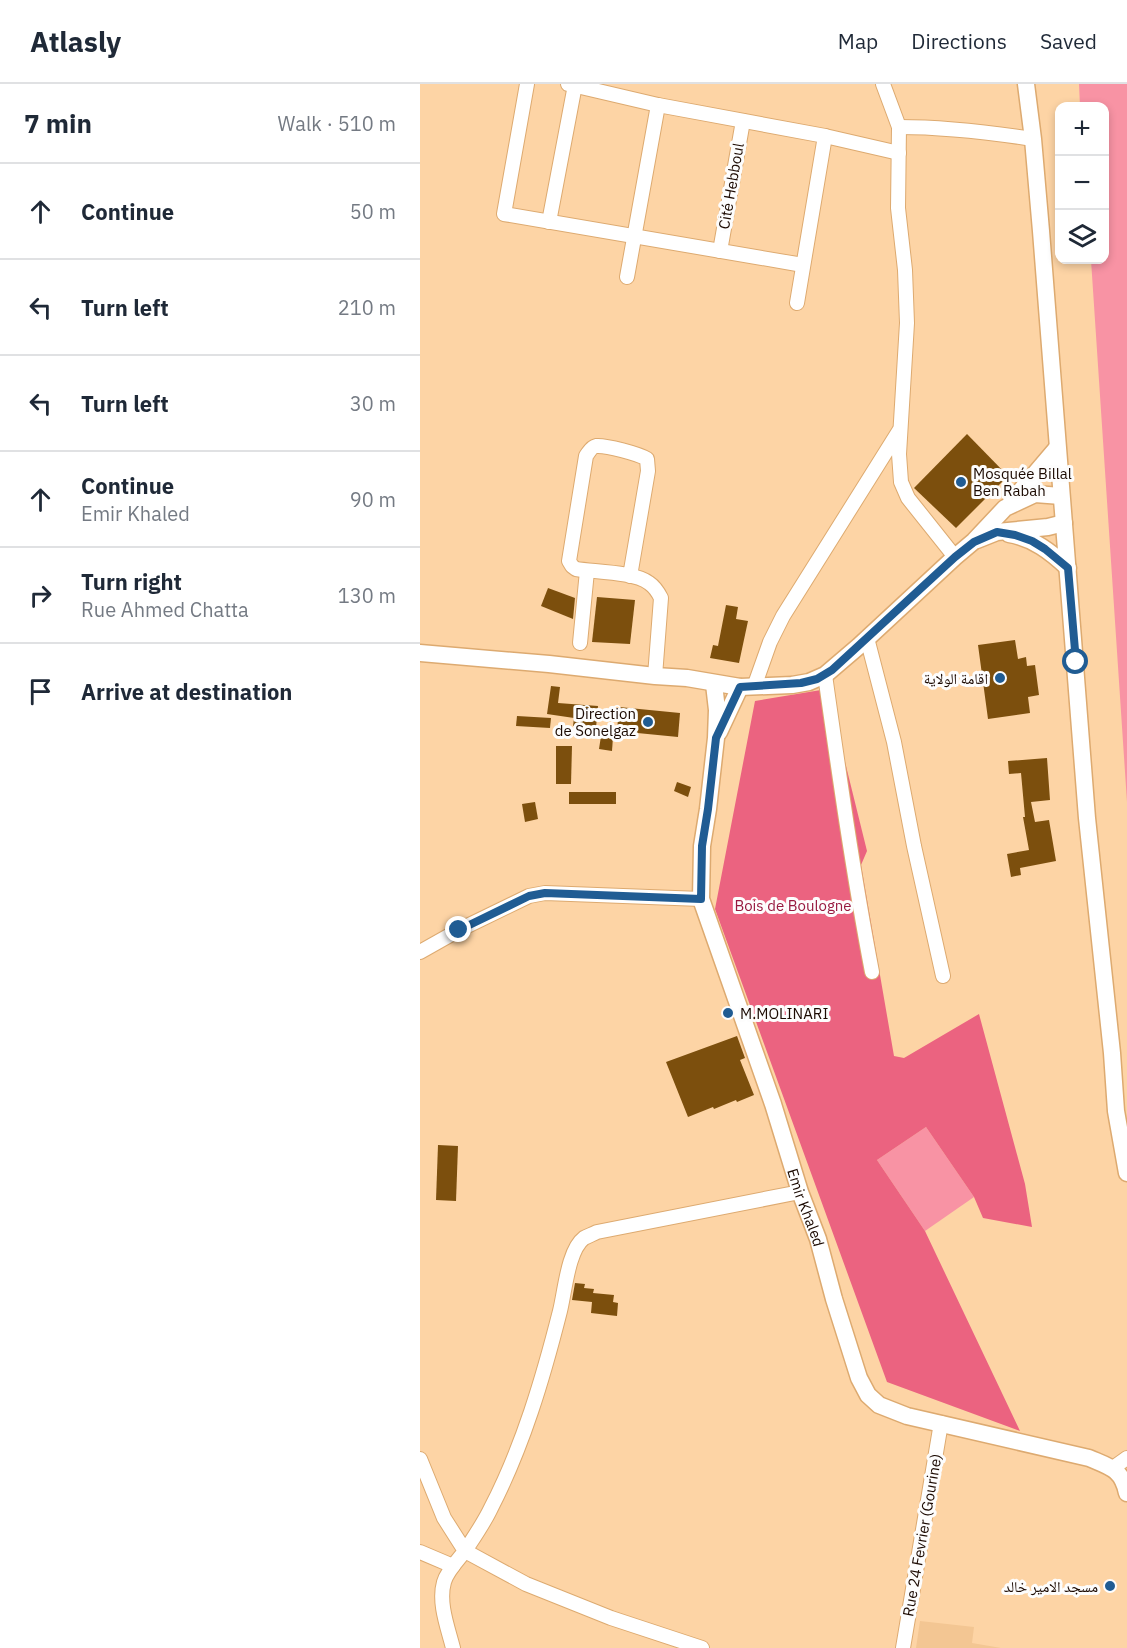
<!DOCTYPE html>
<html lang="en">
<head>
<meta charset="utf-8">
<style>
	body { margin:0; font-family:"IBM Plex Sans","Noto Naskh Arabic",sans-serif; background:#f6f6f7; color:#1f2937 }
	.controls { position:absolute; right:18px; top:18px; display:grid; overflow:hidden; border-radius:12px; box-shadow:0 3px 9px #0003 }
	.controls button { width:54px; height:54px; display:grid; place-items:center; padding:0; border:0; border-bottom:2px solid #e0e1e3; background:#fff; color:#1f2937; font:30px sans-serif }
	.stop { position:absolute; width:18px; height:18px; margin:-14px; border:4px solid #205c93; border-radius:50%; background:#fff }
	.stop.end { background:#205c93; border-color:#fff; box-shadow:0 2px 6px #0008 }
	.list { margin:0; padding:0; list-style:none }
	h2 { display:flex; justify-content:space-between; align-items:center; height:78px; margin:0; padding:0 24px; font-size:26px }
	h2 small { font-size:20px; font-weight:400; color:#747a83 }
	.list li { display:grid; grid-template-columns:39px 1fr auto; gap:18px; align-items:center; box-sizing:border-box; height:96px; padding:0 24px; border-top:2px solid #e0e1e3 }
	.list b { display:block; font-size:22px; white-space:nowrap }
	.list p { margin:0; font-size:20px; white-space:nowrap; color:#747a83 }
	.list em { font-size:20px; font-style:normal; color:#747a83 }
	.icon { flex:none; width:33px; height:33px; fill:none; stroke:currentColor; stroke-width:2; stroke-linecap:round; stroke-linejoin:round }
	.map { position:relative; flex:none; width:707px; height:1564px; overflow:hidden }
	header { display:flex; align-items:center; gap:36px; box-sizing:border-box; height:84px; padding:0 30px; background:#fff; border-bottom:2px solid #e0e1e3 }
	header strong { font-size:28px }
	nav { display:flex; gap:33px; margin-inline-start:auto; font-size:21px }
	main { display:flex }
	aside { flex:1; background:#fff }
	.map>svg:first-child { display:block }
</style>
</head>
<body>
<header>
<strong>Atlasly</strong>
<nav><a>Map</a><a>Directions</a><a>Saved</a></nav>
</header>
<main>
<aside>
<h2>7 min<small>Walk · 510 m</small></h2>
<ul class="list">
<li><svg class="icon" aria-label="ahead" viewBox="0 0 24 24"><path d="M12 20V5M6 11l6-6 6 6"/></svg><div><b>Continue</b></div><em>50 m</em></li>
<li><svg class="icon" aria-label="left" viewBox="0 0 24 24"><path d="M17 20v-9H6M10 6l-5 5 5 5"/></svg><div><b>Turn left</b></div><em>210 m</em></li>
<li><svg class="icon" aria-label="left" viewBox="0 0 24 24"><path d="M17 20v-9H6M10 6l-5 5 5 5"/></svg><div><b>Turn left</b></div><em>30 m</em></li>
<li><svg class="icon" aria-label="ahead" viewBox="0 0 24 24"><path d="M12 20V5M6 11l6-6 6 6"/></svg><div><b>Continue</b><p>Emir Khaled</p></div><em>90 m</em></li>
<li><svg class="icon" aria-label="right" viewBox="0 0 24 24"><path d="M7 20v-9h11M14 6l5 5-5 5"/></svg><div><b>Turn right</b><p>Rue Ahmed Chatta</p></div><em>130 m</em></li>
<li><svg class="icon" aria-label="arrive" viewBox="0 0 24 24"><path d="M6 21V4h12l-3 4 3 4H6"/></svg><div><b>Arrive at destination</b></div></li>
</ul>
</aside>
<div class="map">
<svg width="707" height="1564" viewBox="0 0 707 1564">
	<rect width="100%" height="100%" fill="#fdd4a5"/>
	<polygon fill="#f3c693" points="500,1537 554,1543 552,1559 581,1564 496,1564"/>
	<g fill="#f893a4">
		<polygon points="659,0 707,0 707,718 671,176 684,176 684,22 660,22"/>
		<polygon points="506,1043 554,1113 505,1147 457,1076"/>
	</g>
	<polygon fill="#eb6380" points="407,605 447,767 441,781 474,972 484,974 559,930 605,1100 612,1143 563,1134 554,1113 506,1043 457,1076 505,1147 600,1347 467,1298 295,825 335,617"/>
	<g fill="#7c4f0d">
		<polygon points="547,350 588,392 536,444 494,404"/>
		<polygon points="128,504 155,514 153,535 121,522"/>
		<polygon points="177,513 215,516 210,560 172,558"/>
		<polygon points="306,521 318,523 316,535 328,537 319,579 290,574 293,561 298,562"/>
		<polygon points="595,556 598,575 606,573 607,582 615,581 619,611 608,613 610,629 568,635 558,561"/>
		<polygon points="131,602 140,603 138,619 178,622 176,644 153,642 154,634 127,630"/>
		<polygon points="199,623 260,629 258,653 197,647"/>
		<polygon points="97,632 131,634 130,644 96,642"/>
		<polygon points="181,652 193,653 192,667 179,665"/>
		<polygon points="136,662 152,662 151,700 136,700"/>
		<polygon points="627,674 630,716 611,718 615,738 629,736 636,777 600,784 601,791 591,793 587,770 609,766 603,733 605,733 601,689 589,690 588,677"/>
		<polygon points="257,698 271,703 268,713 254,707"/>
		<rect x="149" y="708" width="47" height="12"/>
		<polygon points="115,718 118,735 105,738 102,720"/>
		<polygon points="317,952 325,974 320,976 334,1011 317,1018 316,1016 294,1025 293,1023 268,1033 246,978"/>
		<polygon points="18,1061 38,1062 36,1117 16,1116"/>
		<polygon points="155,1199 165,1200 164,1204 174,1205 173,1209 194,1211 193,1218 198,1219 197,1232 171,1229 172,1218 152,1216"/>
	</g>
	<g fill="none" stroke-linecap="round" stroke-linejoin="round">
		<defs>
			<g id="minor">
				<polyline points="107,0 84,130 383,181"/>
				<polyline points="148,0 238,21 405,52 479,69"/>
				<polyline points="463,0 479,43 478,124 485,186 487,239 479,370 481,398 488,414 535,473"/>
				<path d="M479,43C526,43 567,48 613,55"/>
				<polyline points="129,138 155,1"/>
				<polyline points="300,167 323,37"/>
				<polyline points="207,193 238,21"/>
				<polyline points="377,219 405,52"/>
				<path d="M210,492L228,387L227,375C219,370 186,361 176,362C171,363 169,368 166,372L149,477L152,482L156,485C175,488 215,488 229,499C235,503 238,508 241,514L235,592"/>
				<polyline points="447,554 474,658 494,762 523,892"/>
				<polyline points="160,559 167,487"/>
				<path d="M405,591C419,690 433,789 452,888"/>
				<polyline points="334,603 350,558 363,532 479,347"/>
				<polyline points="0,868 39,846 109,812 125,809 281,815"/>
				<path d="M0,1375L24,1434L45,1467C38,1476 27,1487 24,1498C18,1519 28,1544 33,1564"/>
				<polyline points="693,1384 707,1374"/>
				<polyline points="0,1468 33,1482"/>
				<path d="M282,1564L191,1534L106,1500L45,1467C54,1453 64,1439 71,1424C103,1362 123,1294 140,1227C145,1207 148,1166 164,1154C168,1152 173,1150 177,1148L380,1108"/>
				<polyline points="483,1564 521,1339"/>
			</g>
			<g id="tertiary">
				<polyline points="606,0 613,55 621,147 667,734 692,969 696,1027 707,1089"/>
				<polyline points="591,418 637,364"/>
				<path d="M589,450C613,454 631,468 648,484"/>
				<polyline points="557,456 577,448 628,443 644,439"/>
				<polyline points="0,569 129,580 235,592 267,594 320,603 372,601 389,598 405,591 439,562 535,473 554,457 585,424 615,410 641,412"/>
				<path id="s1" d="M294,600L297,626L296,654L288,725L282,762L281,815L353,1020L380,1108L398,1155L414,1215L439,1294L448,1311L459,1321L487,1332L669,1374C690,1383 702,1385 707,1409"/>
				<polyline points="299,648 320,603"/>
			</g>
		</defs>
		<use href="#minor" stroke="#ddaa70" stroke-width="16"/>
		<use href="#tertiary" stroke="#ddaa70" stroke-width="19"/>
		<use href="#minor" stroke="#fff" stroke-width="14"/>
		<use href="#tertiary" stroke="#fff" stroke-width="16"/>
	</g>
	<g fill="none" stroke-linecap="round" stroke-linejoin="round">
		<polyline stroke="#205c93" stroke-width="8" points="39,846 109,812 125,809 281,815 282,762 288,725 296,654 320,603 381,599 397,595 412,586 535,473 554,458 577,448 595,451 612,457 625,465 648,484 656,578"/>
	</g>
	<g fill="#205c93" stroke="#fdfdfd" stroke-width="2">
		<circle cx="541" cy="398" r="6"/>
		<circle cx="580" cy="594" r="6"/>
		<circle cx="228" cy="638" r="6"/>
		<circle cx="308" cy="929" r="6"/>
		<circle cx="690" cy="1502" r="6"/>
	</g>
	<g text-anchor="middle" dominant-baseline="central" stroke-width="6" stroke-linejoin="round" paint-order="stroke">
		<g font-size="15" fill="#1b0900" stroke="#fdfdfd">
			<text transform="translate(311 102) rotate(-80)">Cité Hebboul</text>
			<text stroke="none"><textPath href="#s1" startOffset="542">Emir Khaled</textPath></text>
			<text transform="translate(502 1451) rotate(-80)">Rue 24 Fevrier (Gourine)</text>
		</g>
		<g font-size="15" fill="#1b0900" stroke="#fdfdfd" text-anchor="end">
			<text x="553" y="389" text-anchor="start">Mosquée Billal<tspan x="553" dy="17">Ben Rabah</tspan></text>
			<text x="568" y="594">اقامة الولاية</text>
			<text x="216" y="629">Direction<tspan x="216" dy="17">de Sonelgaz</tspan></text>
			<text x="320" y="929" text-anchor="start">M.MOLINARI</text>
			<text x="678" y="1502">مسجد الامير خالد</text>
		</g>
		<g font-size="15" fill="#97193f" stroke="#fdfdfd">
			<text x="373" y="821">Bois de Boulogne</text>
		</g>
	</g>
</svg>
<div class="controls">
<button>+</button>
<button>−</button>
<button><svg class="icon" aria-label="layers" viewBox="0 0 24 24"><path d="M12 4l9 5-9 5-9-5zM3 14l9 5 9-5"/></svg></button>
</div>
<div class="stop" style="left:656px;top:578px"></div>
<div class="stop end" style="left:39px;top:846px"></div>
</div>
</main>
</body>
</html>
